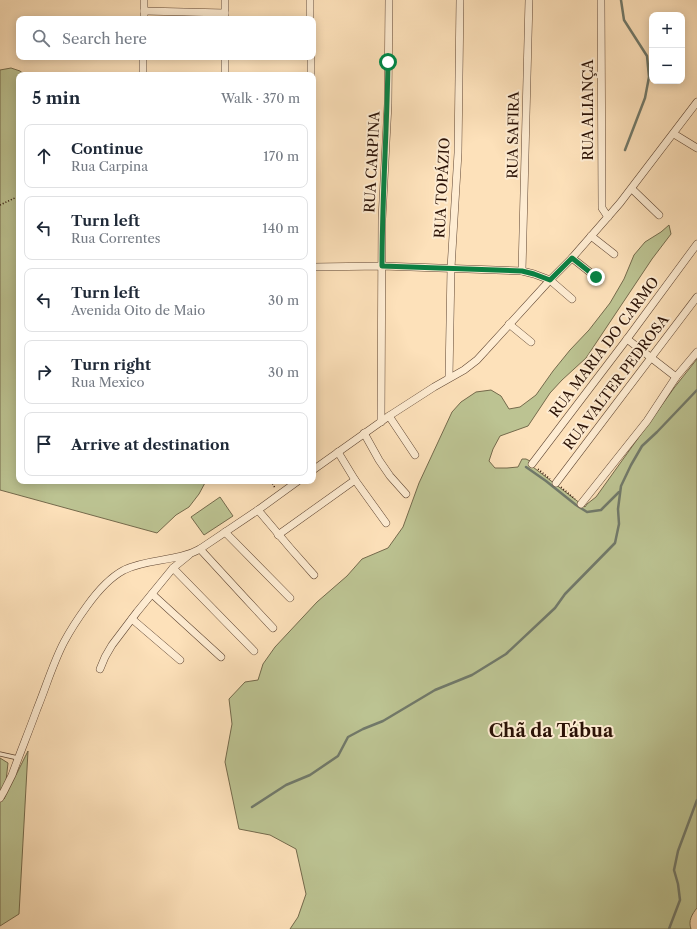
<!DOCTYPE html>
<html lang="en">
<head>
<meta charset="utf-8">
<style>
	body { margin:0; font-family:"Libre Caslon Text",serif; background:#f6f6f7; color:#1f2937 }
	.controls { position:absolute; right:12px; top:12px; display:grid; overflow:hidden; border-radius:8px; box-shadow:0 2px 10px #0003 }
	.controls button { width:36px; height:36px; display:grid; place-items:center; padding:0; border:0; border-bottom:1px solid #e0e1e3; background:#fff; color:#1f2937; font:20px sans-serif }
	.stop { position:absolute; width:12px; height:12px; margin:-9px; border:3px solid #0b8043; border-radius:50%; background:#fff }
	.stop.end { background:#0b8043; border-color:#fff; box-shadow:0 1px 4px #0008 }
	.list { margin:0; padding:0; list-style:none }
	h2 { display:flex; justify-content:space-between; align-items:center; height:52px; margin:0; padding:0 16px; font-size:17px }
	h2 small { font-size:13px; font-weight:400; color:#747a83 }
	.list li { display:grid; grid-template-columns:26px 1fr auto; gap:12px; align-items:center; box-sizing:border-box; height:64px; margin:0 8px 8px; padding:0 8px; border:1px solid #e0e1e3; border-radius:8px }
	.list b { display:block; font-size:15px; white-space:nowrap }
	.list p { margin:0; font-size:13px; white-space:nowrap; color:#747a83 }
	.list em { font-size:13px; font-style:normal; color:#747a83 }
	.icon { flex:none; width:22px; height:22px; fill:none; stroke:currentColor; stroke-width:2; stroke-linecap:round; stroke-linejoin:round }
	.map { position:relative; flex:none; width:697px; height:929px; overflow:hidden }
	.search { position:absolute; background:#fff; box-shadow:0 2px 10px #0003; left:16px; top:16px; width:300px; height:44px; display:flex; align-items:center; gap:10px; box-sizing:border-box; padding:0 14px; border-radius:8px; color:#747a83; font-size:15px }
	.panel { position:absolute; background:#fff; box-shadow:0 2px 10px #0003; left:16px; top:72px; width:300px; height:412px; border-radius:8px }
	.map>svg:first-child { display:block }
</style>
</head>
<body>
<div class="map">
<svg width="697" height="929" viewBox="0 0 697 929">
	<rect width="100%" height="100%" fill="#fde1ba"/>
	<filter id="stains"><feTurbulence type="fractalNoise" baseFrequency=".005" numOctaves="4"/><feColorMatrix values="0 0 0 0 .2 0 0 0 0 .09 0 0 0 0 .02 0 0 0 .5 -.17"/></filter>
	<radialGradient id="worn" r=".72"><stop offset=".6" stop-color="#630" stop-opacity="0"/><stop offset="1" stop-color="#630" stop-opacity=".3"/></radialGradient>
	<g fill="#bcc392" stroke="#746a4c">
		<polygon points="11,68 20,71 25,75 19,75 19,481 206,481 199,494 189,507 176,515 157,533 0,490 0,70"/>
		<path d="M669,225L671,234L652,259L586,358L562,380L550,393L528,426L500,436L493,449L489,461L495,468H507L518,467L522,459H526L530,461L529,464L585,507L587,504L596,497L674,388L697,359V908C692,914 688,921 691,929H290L298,917L306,894L296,849L270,835L239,829L225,762L232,724L229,699L245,682L258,680L263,664L275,647L317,602L347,576L362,559L388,548L403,527L419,483L452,412L461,402L476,392L491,390L501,396L509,409L520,407L536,395L553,371L570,350L589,330L610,303L624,279L634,255L645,242L661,232Z"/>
		<polygon points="220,497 233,516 204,535 191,517"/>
		<polygon points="28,751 19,914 0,926 0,758 8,763 4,799"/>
	</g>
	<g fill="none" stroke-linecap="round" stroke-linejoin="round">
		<g stroke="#71796a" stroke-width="2.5">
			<polyline points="621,0 624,20 647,56 649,77 645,98 625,150"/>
			<polyline points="526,467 546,481 576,505 587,512 601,510 619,492"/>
			<polyline points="252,807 286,785 310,775 338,756 348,737 363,729 383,721 435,690 472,675 506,654 555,608 565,594 615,543 619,524 618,509 621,486 631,465 642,446 657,432 697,390"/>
			<polyline points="669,929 680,900 678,884 674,870 678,851 697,800"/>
		</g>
		<defs>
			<polyline id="lane" points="0,754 18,758"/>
			<g id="street">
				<polyline points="225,0 225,19"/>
				<polyline points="310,0 310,19"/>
				<polyline points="601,0 602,208 608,217"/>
				<polyline points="144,11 225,13"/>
				<polyline points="144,19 144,0"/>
				<polyline points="225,57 225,75"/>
				<polyline points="311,57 311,75"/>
				<polyline points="143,75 143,57"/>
				<polyline points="674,134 697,148"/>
				<polyline points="632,189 659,215"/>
				<polyline points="591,236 614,254"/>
				<polyline points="572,258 596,277"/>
				<polyline points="313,267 382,266 522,271 534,274 550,280 572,299"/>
				<polyline points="522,271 529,0"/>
				<polyline points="509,324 531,342"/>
				<polyline points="627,339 676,377"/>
				<polyline points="449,377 451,268 458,153 460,0"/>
				<polyline points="389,416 415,455"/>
				<polyline points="381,422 382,219 388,104 389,0"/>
				<polyline points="364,433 379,460 390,476 406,494"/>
				<polyline points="338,452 355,480 386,523"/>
				<polyline points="532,464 627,339 697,244"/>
				<polyline points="313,470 389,416 434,387 464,370 477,360 550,280 572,258 620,203 697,102"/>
				<polyline points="556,483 697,297"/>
				<polyline points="581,504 647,421 676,377 697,352"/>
				<polyline points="258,510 291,549 314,575"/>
				<polyline points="225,532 290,598"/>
				<polyline points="278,535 355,480"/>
				<polyline points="200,549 246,599 273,628"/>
				<polyline points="173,568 254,651"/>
				<polyline points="152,594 221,657"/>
				<polyline points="132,619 180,660"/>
				<polyline points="100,669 105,657 112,645 137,612 173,568 189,555"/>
				<path d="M0,798L4,791L12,775C20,753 29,731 37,709C46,687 53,663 64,642C71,629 79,617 87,606C97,592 109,578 124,570C148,558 177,562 200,549L258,510L298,481"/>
			</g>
		</defs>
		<use href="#lane" stroke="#604633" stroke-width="5"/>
		<use href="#street" stroke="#604633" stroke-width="8"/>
		<g stroke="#2b1206" stroke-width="1.5" stroke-dasharray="1 2" stroke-linecap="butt">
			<polyline points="0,205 19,196"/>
			<polyline points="538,469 550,479"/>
			<polyline points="271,481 275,488"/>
			<polyline points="561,487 575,499"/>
		</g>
		<use href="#lane" stroke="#feecd2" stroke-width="3.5"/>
		<use href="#street" stroke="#feecd2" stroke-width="7"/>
	</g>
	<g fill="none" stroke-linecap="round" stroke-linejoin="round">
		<path stroke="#0b8043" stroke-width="5" d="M388,62C387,130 382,198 382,266L522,271L534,274L550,280L572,258L596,277"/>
	</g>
	<g text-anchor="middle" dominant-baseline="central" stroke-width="4" stroke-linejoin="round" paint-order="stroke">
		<g font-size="14" fill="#2b1206" stroke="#feecd2">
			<text transform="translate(588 110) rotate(-90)">RUA ALIANÇA</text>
			<text transform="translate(513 135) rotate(-89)">RUA SAFIRA</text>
			<text transform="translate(372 162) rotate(-87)">RUA CARPINA</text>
			<text transform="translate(442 188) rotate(-87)">RUA TOPÁZIO</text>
			<text transform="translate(604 347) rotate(-53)">RUA MARIA DO CARMO</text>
			<text transform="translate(616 382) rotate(-53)">RUA VALTER PEDROSA</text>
		</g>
		<g font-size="18" font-weight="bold" fill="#2b1206" stroke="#feecd2">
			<text x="551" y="731">Chã da Tábua</text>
		</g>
	</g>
	<rect width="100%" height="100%" filter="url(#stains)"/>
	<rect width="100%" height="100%" fill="url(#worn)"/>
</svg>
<div class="controls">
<button>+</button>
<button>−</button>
</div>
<div class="stop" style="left:388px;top:62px"></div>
<div class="stop end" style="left:596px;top:277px"></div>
<div class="search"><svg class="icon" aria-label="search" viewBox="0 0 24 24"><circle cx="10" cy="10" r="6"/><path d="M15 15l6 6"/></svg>Search here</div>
<section class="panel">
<h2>5 min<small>Walk · 370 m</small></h2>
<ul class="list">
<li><svg class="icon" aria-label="ahead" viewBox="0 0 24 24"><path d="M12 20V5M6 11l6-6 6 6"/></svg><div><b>Continue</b><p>Rua Carpina</p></div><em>170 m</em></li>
<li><svg class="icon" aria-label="left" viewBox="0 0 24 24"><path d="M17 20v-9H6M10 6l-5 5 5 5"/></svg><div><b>Turn left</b><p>Rua Correntes</p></div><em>140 m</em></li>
<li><svg class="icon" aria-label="left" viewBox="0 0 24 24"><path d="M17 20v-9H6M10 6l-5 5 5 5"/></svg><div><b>Turn left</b><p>Avenida Oito de Maio</p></div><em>30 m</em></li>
<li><svg class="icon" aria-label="right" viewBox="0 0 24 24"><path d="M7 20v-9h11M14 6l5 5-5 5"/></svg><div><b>Turn right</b><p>Rua Mexico</p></div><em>30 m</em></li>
<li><svg class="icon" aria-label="arrive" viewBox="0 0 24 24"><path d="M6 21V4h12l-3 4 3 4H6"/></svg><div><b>Arrive at destination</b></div></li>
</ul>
</section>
</div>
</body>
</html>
